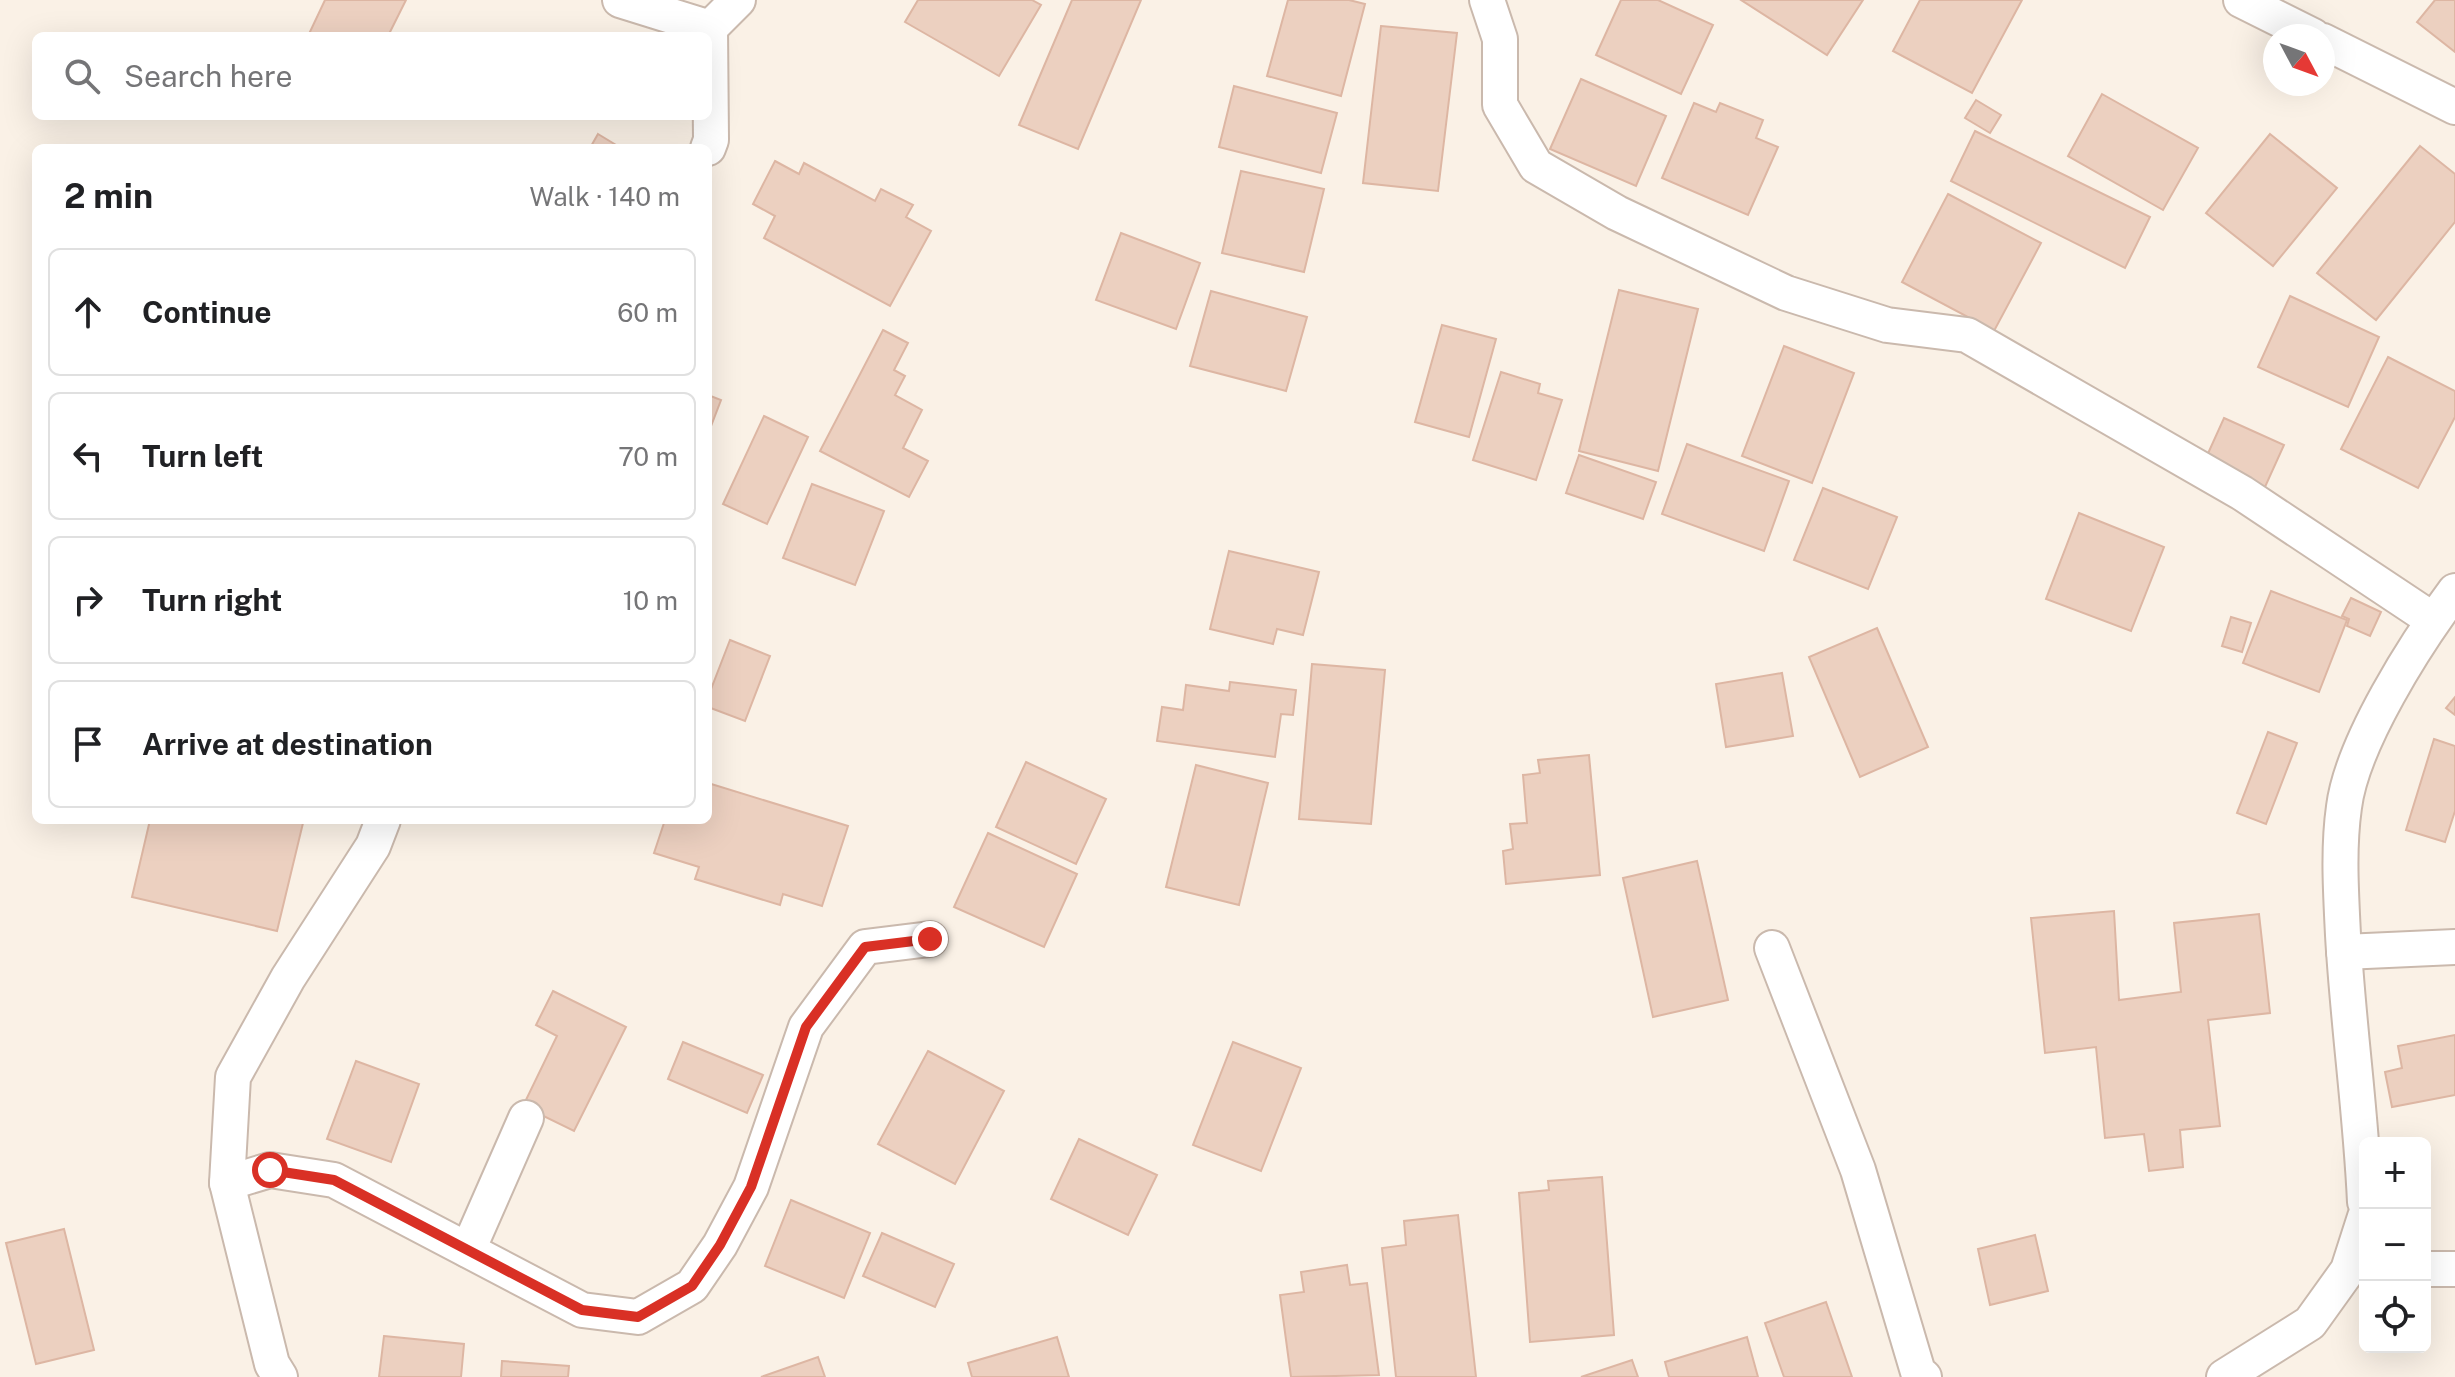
<!DOCTYPE html>
<html lang="en">
<head>
<meta charset="utf-8">
<style>
	body { margin:0; font-family:"Public Sans",sans-serif; background:#f6f6f6; color:#202124 }
	.controls { position:absolute; right:24px; bottom:24px; display:grid; overflow:hidden; border-radius:12px; box-shadow:0 8px 32px #0002 }
	.controls button { width:72px; height:72px; display:grid; place-items:center; padding:0; border:0; border-bottom:2px solid #e0e0e0; background:#fff; color:#202124; font:40px sans-serif }
	.compass { position:absolute; left:2263px; top:24px; width:72px; height:72px; border-radius:50%; background:#fff; box-shadow:0 8px 32px #0002; rotate:131deg }
	.stop { position:absolute; width:24px; height:24px; margin:-18px; border:6px solid #d93025; border-radius:50%; background:#fff }
	.stop.end { background:#d93025; border-color:#fff; box-shadow:0 2px 8px #0008 }
	.list { margin:0; padding:0; list-style:none }
	h2 { display:flex; justify-content:space-between; align-items:center; height:104px; margin:0; padding:0 32px; font-size:34px }
	h2 small { font-size:26px; font-weight:400; color:#757577 }
	.list li { display:grid; grid-template-columns:52px 1fr auto; gap:24px; align-items:center; box-sizing:border-box; height:128px; margin:0 16px 16px; padding:0 16px; border:2px solid #e0e0e0; border-radius:12px }
	.list b { display:block; font-size:30px; white-space:nowrap }
	.list em { font-size:26px; font-style:normal; color:#757577 }
	.icon { flex:none; width:44px; height:44px; fill:none; stroke:currentColor; stroke-width:2; stroke-linecap:round; stroke-linejoin:round }
	.map { position:relative; flex:none; width:2455px; height:1377px; overflow:hidden }
	.search { position:absolute; background:#fff; box-shadow:0 8px 32px #0002; left:32px; top:32px; width:680px; height:88px; display:flex; align-items:center; gap:20px; box-sizing:border-box; padding:0 28px; border-radius:12px; color:#757577; font-size:30px }
	.panel { position:absolute; background:#fff; box-shadow:0 8px 32px #0002; left:32px; top:144px; width:680px; height:680px; border-radius:12px }
	.map>svg:first-child { display:block }
</style>
</head>
<body>
<div class="map">
<svg width="2455" height="1377" viewBox="0 0 2455 1377">
	<rect width="100%" height="100%" fill="#faf1e6"/>
	<g fill="#ecd0c0" stroke="#ddb6a3" stroke-width="2">
		<polygon points="325,0 406,0 388,36 308,36"/>
		<polygon points="918,0 1032,0 1041,5 999,76 905,22"/>
		<polygon points="1072,0 1141,0 1078,149 1019,125"/>
		<polygon points="1288,0 1349,0 1365,4 1341,96 1267,76"/>
		<polygon points="1621,0 1658,0 1713,25 1681,94 1596,55"/>
		<polygon points="1741,0 1863,0 1827,55"/>
		<polygon points="1920,0 2022,0 1972,93 1893,51"/>
		<polygon points="2435,0 2455,0 2455,52 2417,22"/>
		<polygon points="1381,26 1457,33 1438,191 1363,183"/>
		<polygon points="1581,79 1666,116 1636,186 1550,149"/>
		<polygon points="1234,86 1337,113 1321,173 1219,147"/>
		<polygon points="2102,94 2198,148 2163,210 2068,156"/>
		<polygon points="1976,100 2001,115 1990,133 1965,118"/>
		<polygon points="1694,103 1716,112 1720,103 1763,120 1756,138 1778,147 1748,215 1662,178"/>
		<polygon points="1975,131 2150,217 2125,268 1951,181"/>
		<polygon points="598,134 621,148 590,148"/>
		<polygon points="2270,134 2337,188 2273,266 2206,213"/>
		<polygon points="2420,146 2455,174 2455,222 2376,320 2317,273"/>
		<polygon points="775,161 799,174 804,163 875,201 881,189 913,205 906,217 931,231 890,306 764,238 775,216 753,204"/>
		<polygon points="1241,171 1324,189 1304,272 1222,253"/>
		<polygon points="1948,194 2041,243 1994,331 1902,282"/>
		<polygon points="1121,233 1200,263 1176,329 1096,300"/>
		<polygon points="1619,290 1698,309 1658,471 1579,451"/>
		<polygon points="1211,291 1307,317 1286,391 1190,366"/>
		<polygon points="2290,296 2379,337 2348,407 2258,367"/>
		<polygon points="1442,325 1496,339 1469,437 1415,422"/>
		<polygon points="883,330 908,343 894,370 905,376 895,395 922,410 903,448 928,461 909,497 820,451"/>
		<polygon points="1784,346 1854,373 1812,483 1742,456"/>
		<polygon points="2388,357 2455,391 2455,417 2418,488 2341,449"/>
		<polygon points="1501,372 1540,384 1538,393 1562,400 1536,480 1473,460"/>
		<polygon points="708,395 721,400 708,434"/>
		<polygon points="764,416 808,437 767,524 723,504"/>
		<polygon points="2224,418 2284,445 2265,487 2205,460"/>
		<polygon points="1687,444 1789,481 1764,551 1662,514"/>
		<polygon points="1579,455 1656,482 1643,519 1566,493"/>
		<polygon points="812,484 884,511 855,585 783,558"/>
		<polygon points="1823,488 1897,517 1868,589 1794,560"/>
		<polygon points="2079,513 2164,547 2131,631 2046,599"/>
		<polygon points="1229,551 1319,572 1303,635 1277,629 1273,644 1210,629"/>
		<polygon points="2271,591 2347,620 2319,692 2243,663"/>
		<polygon points="2351,598 2381,612 2370,636 2347,626 2349,619 2342,616"/>
		<polygon points="2231,617 2251,623 2242,652 2222,646"/>
		<polygon points="1877,628 1928,747 1860,777 1809,657"/>
		<polygon points="730,640 770,656 745,721 708,707 708,697"/>
		<polygon points="1312,664 1385,670 1371,824 1299,819"/>
		<polygon points="1782,673 1793,736 1726,747 1716,684"/>
		<polygon points="1230,682 1296,690 1293,715 1281,714 1275,757 1157,741 1162,707 1183,710 1186,685 1229,691"/>
		<polygon points="2455,697 2455,715 2446,708"/>
		<polygon points="2268,732 2297,743 2266,824 2237,813"/>
		<polygon points="2434,739 2455,746 2455,811 2445,842 2406,830"/>
		<polygon points="1589,755 1600,875 1506,884 1503,851 1513,849 1510,824 1527,823 1523,775 1540,773 1538,760"/>
		<polygon points="1026,762 1106,799 1076,864 996,827"/>
		<polygon points="1196,765 1268,783 1239,905 1166,887"/>
		<polygon points="708,783 848,826 822,906 783,894 780,905 695,879 699,867 654,853 665,820 708,820"/>
		<polygon points="150,820 288,820 303,823 277,931 132,897"/>
		<polygon points="988,833 1077,874 1044,947 954,907"/>
		<polygon points="1697,861 1728,1000 1653,1017 1623,878"/>
		<polygon points="2114,911 2119,1000 2181,992 2174,923 2259,914 2270,1013 2208,1020 2220,1126 2180,1130 2183,1167 2149,1171 2144,1134 2105,1138 2096,1047 2045,1053 2031,918"/>
		<polygon points="553,991 626,1027 574,1131 523,1106 557,1036 536,1025"/>
		<polygon points="2455,1035 2455,1095 2392,1107 2385,1072 2402,1068 2398,1046"/>
		<polygon points="683,1042 763,1075 747,1113 668,1079"/>
		<polygon points="1233,1042 1301,1068 1261,1171 1193,1145"/>
		<polygon points="928,1051 1004,1091 955,1184 878,1144"/>
		<polygon points="356,1061 419,1084 391,1162 327,1139"/>
		<polygon points="1079,1139 1157,1175 1128,1235 1051,1199"/>
		<polygon points="1602,1177 1614,1335 1530,1342 1519,1193 1549,1190 1548,1181"/>
		<polygon points="791,1200 870,1233 844,1298 765,1266"/>
		<polygon points="1458,1215 1476,1377 1396,1377 1382,1248 1406,1245 1404,1221"/>
		<polygon points="64,1229 94,1350 36,1364 6,1243"/>
		<polygon points="882,1233 954,1264 935,1307 863,1276"/>
		<polygon points="2035,1235 2048,1291 1990,1305 1978,1249"/>
		<polygon points="1347,1265 1350,1285 1367,1283 1379,1375 1291,1377 1280,1295 1304,1292 1301,1272"/>
		<polygon points="1826,1302 1852,1377 1784,1377 1765,1323"/>
		<polygon points="384,1336 464,1344 461,1377 379,1377"/>
		<polygon points="1057,1337 1069,1377 972,1377 968,1363"/>
		<polygon points="1747,1337 1758,1377 1669,1377 1665,1362"/>
		<polygon points="818,1357 825,1377 761,1377"/>
		<polygon points="1632,1360 1638,1377 1581,1377"/>
		<polygon points="502,1361 569,1366 568,1377 501,1377"/>
	</g>
	<g fill="none" stroke-linecap="round" stroke-linejoin="round">
		<defs>
			<g id="minor">
				<polyline points="620,0 710,28"/>
				<polyline points="1487,0 1500,39 1500,105 1536,166 1617,213 1786,293 1887,325 1967,335 2242,493 2433,620"/>
				<polyline points="2241,0 2313,36"/>
				<polyline points="2323,41 2455,107"/>
				<polyline points="708,148 711,140 710,28 738,0"/>
				<polyline points="1772,948 1858,1170 1918,1372 1924,1377"/>
				<polyline points="2344,952 2455,947"/>
				<polyline points="227,1183 270,1170 334,1180 582,1310 638,1317 692,1286 720,1245 751,1187 806,1027 865,947 930,939"/>
				<path d="M2365,1202C2361,1113 2348,1024 2343,935C2341,893 2338,849 2344,807C2352,743 2416,643 2455,591"/>
				<polyline points="468,1250 526,1118"/>
				<polyline points="2425,1269 2455,1269"/>
				<polyline points="280,1377 272,1364 227,1183 233,1077 288,978 373,846 383,820"/>
				<polyline points="2224,1377 2310,1323 2348,1270 2365,1217"/>
			</g>
		</defs>
		<use href="#minor" stroke="#cab9ad" stroke-width="38"/>
		<use href="#minor" stroke="#fff" stroke-width="34"/>
	</g>
	<g fill="none" stroke-linecap="round" stroke-linejoin="round">
		<polyline stroke="#d93025" stroke-width="10" points="270,1170 334,1180 582,1310 638,1317 692,1286 720,1245 751,1187 806,1027 865,947 930,939"/>
	</g>
</svg>
<div class="controls">
<button>+</button>
<button>−</button>
<button><svg class="icon" aria-label="locate" viewBox="0 0 24 24"><circle cx="12" cy="12" r="6"/><path d="M12 2v4M12 18v4M2 12h4M18 12h4"/></svg></button>
</div>
<svg class="compass" viewBox="-18 -18 36 36"><path d="M0-13l5 13h-10z" fill="#e53935"/><path d="M0 13l5-13h-10z" fill="#757577"/></svg>
<div class="stop" style="left:270px;top:1170px"></div>
<div class="stop end" style="left:930px;top:939px"></div>
<div class="search"><svg class="icon" aria-label="search" viewBox="0 0 24 24"><circle cx="10" cy="10" r="6"/><path d="M15 15l6 6"/></svg>Search here</div>
<section class="panel">
<h2>2 min<small>Walk · 140 m</small></h2>
<ul class="list">
<li><svg class="icon" aria-label="ahead" viewBox="0 0 24 24"><path d="M12 20V5M6 11l6-6 6 6"/></svg><div><b>Continue</b></div><em>60 m</em></li>
<li><svg class="icon" aria-label="left" viewBox="0 0 24 24"><path d="M17 20v-9H6M10 6l-5 5 5 5"/></svg><div><b>Turn left</b></div><em>70 m</em></li>
<li><svg class="icon" aria-label="right" viewBox="0 0 24 24"><path d="M7 20v-9h11M14 6l5 5-5 5"/></svg><div><b>Turn right</b></div><em>10 m</em></li>
<li><svg class="icon" aria-label="arrive" viewBox="0 0 24 24"><path d="M6 21V4h12l-3 4 3 4H6"/></svg><div><b>Arrive at destination</b></div></li>
</ul>
</section>
</div>
</body>
</html>
